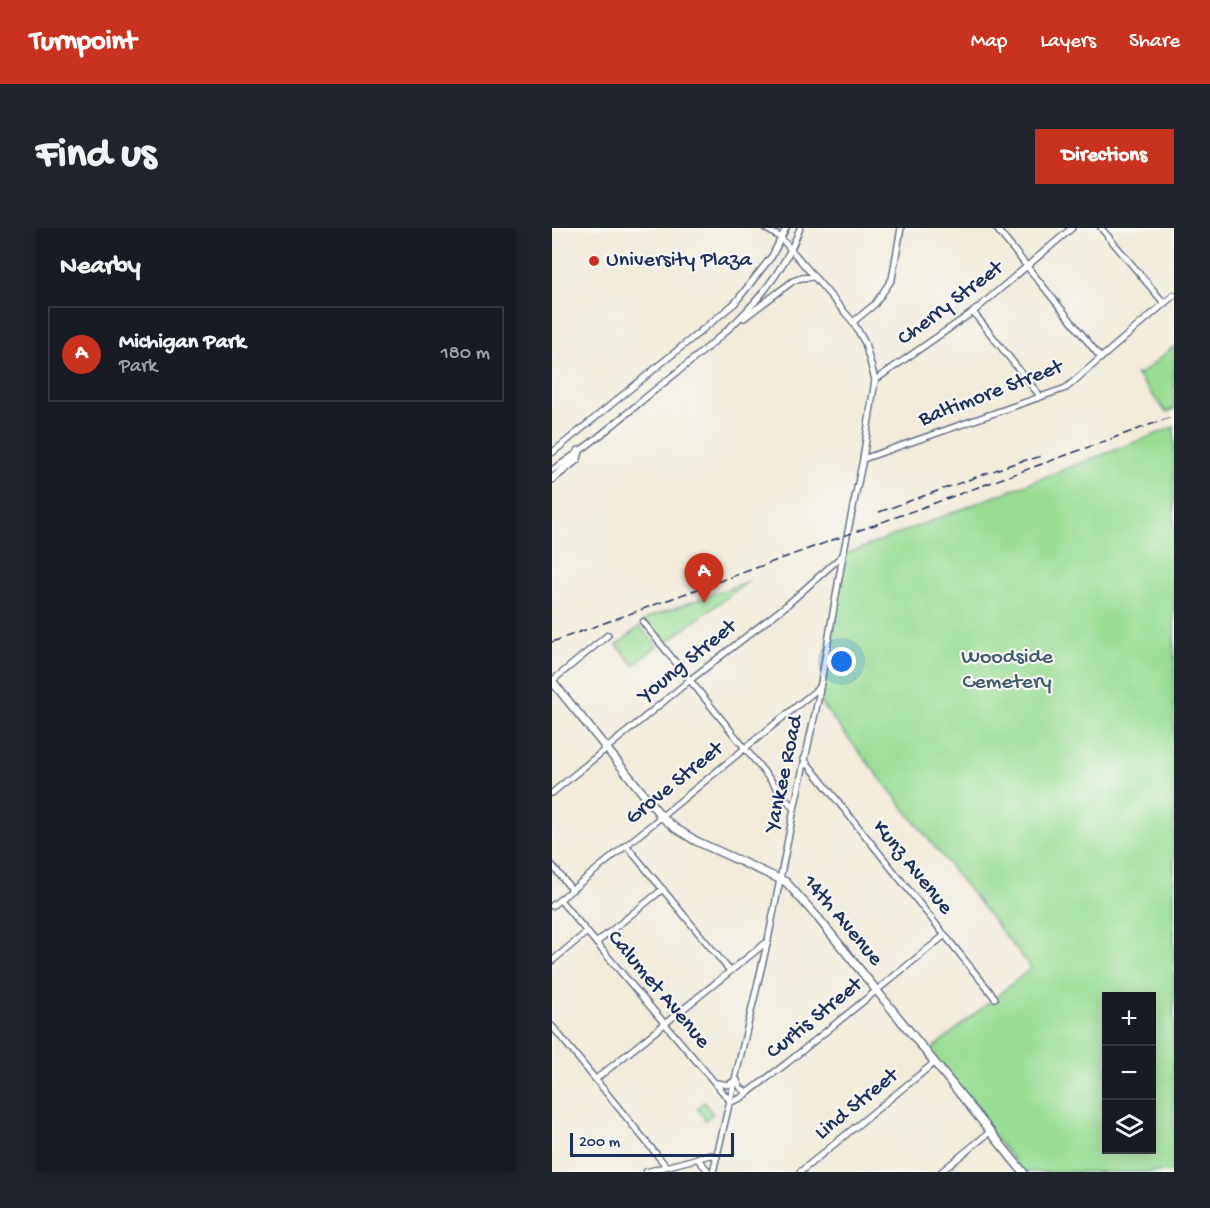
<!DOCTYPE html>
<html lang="en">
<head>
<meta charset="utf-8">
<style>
	body { margin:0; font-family:"Gochi Hand",sans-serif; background:#20242c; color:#f1f3f6 }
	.controls { position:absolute; right:18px; bottom:18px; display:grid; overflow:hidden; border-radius:0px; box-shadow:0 3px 15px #0003 }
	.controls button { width:54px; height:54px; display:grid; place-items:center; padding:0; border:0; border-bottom:2px solid #363941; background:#171b24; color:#f1f3f6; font:30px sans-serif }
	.scale { position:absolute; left:18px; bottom:15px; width:164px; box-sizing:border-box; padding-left:6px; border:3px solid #1b2f5e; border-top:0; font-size:16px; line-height:21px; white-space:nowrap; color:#1b2f5e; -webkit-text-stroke:4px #f6f6f2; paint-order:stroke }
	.you { position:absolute; left:290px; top:434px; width:21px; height:21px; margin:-15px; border:4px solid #fff; border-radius:50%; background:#1a73e8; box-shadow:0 0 0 9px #1a73e833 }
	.badge { display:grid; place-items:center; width:39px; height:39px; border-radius:50%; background:#c8321e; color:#fff; font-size:20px; font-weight:700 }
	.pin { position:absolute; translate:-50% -50px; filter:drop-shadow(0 2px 3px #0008) }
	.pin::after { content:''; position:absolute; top:32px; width:21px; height:18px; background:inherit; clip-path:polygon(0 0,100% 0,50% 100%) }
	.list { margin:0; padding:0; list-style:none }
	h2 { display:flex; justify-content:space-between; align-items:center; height:78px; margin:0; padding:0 24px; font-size:26px }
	h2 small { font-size:20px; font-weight:400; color:#9ea1a6 }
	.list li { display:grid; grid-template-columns:39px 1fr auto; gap:18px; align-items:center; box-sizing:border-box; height:96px; margin:0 12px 12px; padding:0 12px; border:2px solid #363941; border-radius:0px }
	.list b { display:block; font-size:22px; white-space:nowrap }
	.list p { margin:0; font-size:20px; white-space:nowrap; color:#9ea1a6 }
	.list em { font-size:20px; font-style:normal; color:#9ea1a6 }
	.icon { flex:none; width:33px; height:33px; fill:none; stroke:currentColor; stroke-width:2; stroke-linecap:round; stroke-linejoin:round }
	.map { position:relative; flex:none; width:622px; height:944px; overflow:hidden; border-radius:0px }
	header { display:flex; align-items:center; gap:36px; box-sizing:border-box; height:84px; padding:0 30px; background:#c8321e; color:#fff }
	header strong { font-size:28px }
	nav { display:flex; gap:33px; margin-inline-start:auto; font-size:21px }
	.intro { display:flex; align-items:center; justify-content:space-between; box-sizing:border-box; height:144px; padding:0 36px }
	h1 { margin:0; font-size:42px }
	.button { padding:15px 27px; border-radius:0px; background:#c8321e; color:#fff; font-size:21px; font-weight:700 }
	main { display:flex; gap:36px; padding:0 36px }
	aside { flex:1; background:#171b24; border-radius:0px; box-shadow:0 3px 15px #0003 }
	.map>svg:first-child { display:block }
</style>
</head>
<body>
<header>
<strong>Turnpoint</strong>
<nav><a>Map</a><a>Layers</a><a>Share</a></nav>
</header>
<div class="intro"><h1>Find us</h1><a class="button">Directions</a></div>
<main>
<aside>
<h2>Nearby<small></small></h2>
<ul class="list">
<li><span class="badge">A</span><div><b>Michigan Park</b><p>Park</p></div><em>180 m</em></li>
</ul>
</aside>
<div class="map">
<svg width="622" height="944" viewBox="0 0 622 944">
	<rect width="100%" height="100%" fill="#f6f6f2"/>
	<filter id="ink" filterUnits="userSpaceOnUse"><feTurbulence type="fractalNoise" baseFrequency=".0167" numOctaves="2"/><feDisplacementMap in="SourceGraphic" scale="12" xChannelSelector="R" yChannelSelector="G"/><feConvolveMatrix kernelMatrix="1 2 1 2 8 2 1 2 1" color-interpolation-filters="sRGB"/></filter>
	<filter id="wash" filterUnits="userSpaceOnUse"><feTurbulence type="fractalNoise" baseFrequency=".008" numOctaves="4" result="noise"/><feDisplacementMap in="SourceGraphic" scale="24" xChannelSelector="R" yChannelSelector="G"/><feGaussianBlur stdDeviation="1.35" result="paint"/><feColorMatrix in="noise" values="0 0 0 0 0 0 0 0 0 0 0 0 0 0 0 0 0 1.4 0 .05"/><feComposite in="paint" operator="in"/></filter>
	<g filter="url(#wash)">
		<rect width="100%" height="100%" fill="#f2ebd9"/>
		<g fill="#9ade95" stroke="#5a867a" stroke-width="1.5" fill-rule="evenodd">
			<polygon points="622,118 622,181 614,184 584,146 589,146"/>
			<path d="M622,199V944H471L375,825L479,740L266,472L291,327ZM554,768H600V922H554Z"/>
			<polygon points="197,353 111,417 91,394 98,389"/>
			<polygon points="88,398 105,418 82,437 65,417"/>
			<polygon points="152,874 161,886 153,892 145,880"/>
		</g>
	</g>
	<g filter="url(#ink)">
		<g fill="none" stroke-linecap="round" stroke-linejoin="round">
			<defs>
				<g id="minor">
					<polyline points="444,0 549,130"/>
					<polyline points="549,0 612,75"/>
					<polyline points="421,84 488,168"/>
					<polyline points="192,90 241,53 249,50 262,49"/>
					<polyline points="301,94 323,76 340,51 349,0"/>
					<polyline points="323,152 421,84 520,0"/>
					<polyline points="0,225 183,75 220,28 234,0"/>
					<polyline points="311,231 514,160 622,67"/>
					<path d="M0,242C35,220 67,192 98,166C157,118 221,74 248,0"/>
					<polyline points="91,394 242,581"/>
					<polyline points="0,453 56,407"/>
					<polyline points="252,531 443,770"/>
					<polyline points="0,565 138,452 235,377 291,327"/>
					<polyline points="74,617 178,743"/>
					<polyline points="0,637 20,662"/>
					<polyline points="8,672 179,874"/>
					<polyline points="0,678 268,459"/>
					<polyline points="44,715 111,661"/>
					<polyline points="0,733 35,704"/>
					<polyline points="0,798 114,938"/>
					<polyline points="44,851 216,713"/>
					<path d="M185,852C187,859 189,862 197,864"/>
					<polyline points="165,855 176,857 184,852"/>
					<polyline points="179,874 189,870 235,835 393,707"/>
					<polyline points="145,930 157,944"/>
					<polyline points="94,944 158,927 165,928"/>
					<polyline points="161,944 216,712 242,581 266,472 291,327 311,231 323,152 313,115 301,94 229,10 213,0"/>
					<polyline points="248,944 382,835"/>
					<polyline points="389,944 439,903"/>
				</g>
				<g id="major">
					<polyline points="0,251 25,231 27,223"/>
					<polyline points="0,453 110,589 123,600 144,613 234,654 267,691 471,944"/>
				</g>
			</defs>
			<use href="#minor" stroke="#667189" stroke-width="8"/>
			<use href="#major" stroke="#667189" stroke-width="10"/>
			<use href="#minor" stroke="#fff" stroke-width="5"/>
			<use href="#major" stroke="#fff" stroke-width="7"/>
			<g stroke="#1b2f5e" stroke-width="1.5" stroke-dasharray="9 4.5" stroke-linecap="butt">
				<polyline points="327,284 466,234 491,228"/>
				<polyline points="0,414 622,188"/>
			</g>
		</g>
	</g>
	<circle fill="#c8321e" stroke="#f6f6f2" stroke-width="2" cx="42" cy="33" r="6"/>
	<g text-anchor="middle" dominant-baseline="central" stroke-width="4.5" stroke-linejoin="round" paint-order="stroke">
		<g font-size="22" fill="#1b2f5e" stroke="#f6f6f2" text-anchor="start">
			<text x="54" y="33">University Plaza</text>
		</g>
		<g font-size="22" fill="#1b2f5e" stroke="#f6f6f2">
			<text transform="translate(399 76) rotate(-37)">Cherry Street</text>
			<text transform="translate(439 166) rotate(-21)">Baltimore Street</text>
			<text transform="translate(136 434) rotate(-39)">Young Street</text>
			<text transform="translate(233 546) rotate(-78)">Yankee Road</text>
			<text transform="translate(123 556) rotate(-39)">Grove Street</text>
			<text transform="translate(360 640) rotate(51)">Kunz Avenue</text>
			<text transform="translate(290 693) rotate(50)">14th Avenue</text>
			<text transform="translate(106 762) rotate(50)">Calumet Avenue</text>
			<text transform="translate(263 791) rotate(-39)">Curtis Street</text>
			<text transform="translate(305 877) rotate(-39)">Lind Street</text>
		</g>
		<g font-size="22" fill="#3b5b6c" stroke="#f6f6f2">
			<text x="455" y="430">Woodside<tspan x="455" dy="25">Cemetery</tspan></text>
		</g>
	</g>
</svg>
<div class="controls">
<button>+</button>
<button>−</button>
<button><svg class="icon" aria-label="layers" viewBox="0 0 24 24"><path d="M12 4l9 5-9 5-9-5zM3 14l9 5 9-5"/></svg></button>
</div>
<div class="scale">200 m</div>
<div class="you"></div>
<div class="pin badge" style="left:152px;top:375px">A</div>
</div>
</main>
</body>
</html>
